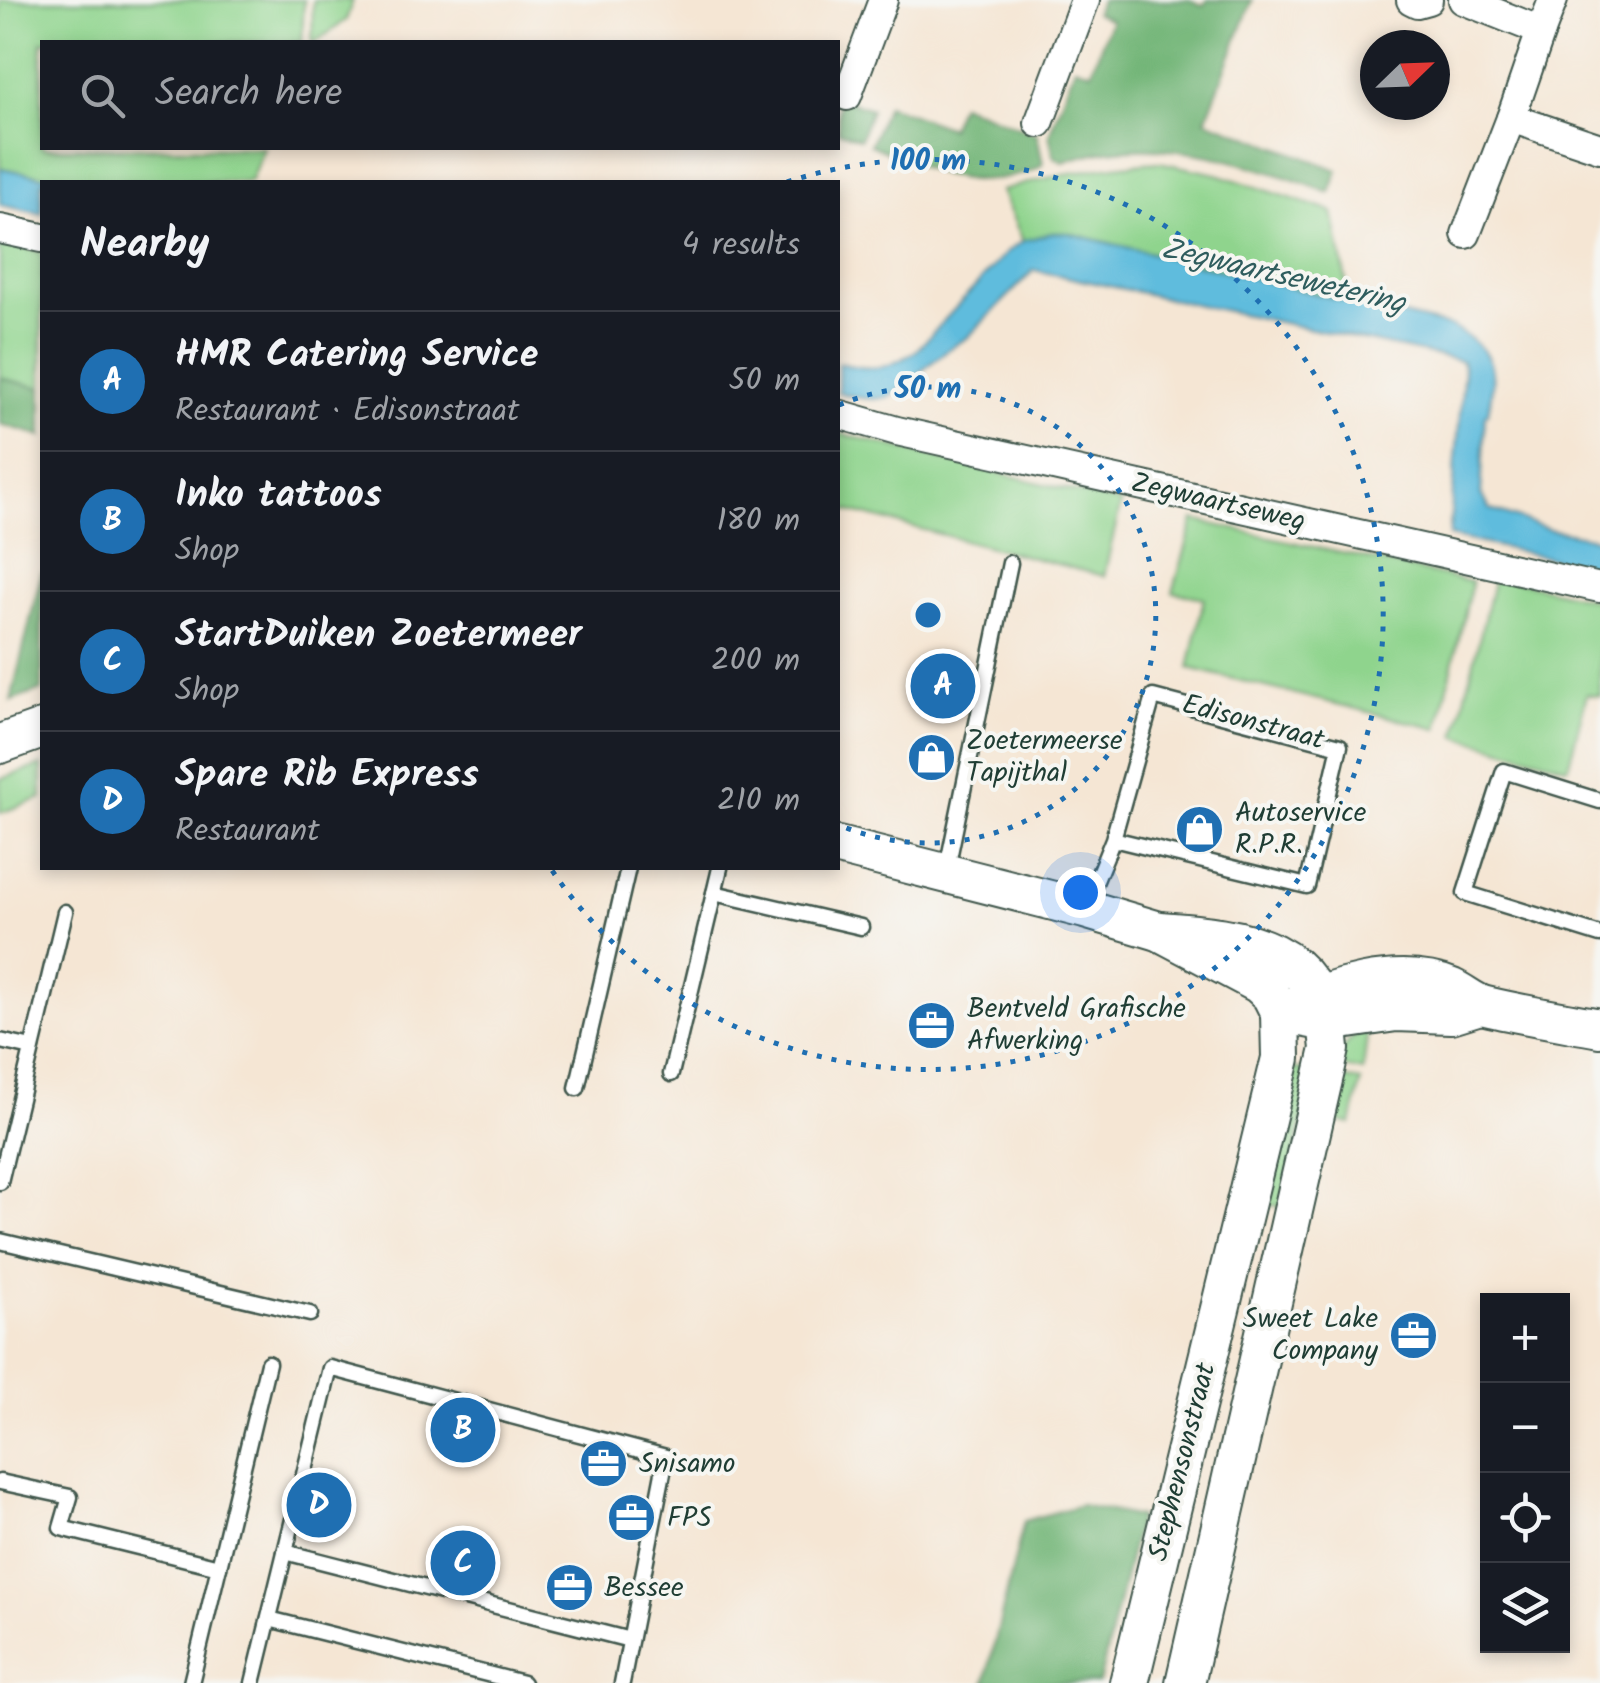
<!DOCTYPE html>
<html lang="en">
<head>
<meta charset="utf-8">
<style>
	body { margin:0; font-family:Kalam,sans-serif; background:#20242c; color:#f1f3f6 }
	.controls { position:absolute; right:30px; bottom:30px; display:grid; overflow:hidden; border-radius:0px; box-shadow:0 5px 15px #0003 }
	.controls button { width:90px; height:90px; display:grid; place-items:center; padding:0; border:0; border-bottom:2px solid #363941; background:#171b24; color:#f1f3f6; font:50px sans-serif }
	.compass { position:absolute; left:1360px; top:30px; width:90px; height:90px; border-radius:50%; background:#171b24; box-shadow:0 5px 15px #0003; rotate:67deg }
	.you { position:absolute; left:1080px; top:892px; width:35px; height:35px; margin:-25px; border:8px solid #fff; border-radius:50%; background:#1a73e8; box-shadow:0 0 0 15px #1a73e833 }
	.badge { display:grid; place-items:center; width:65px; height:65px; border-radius:50%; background:#1f6fb2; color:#fff; font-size:32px; font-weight:700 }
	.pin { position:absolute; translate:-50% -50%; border:5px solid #fff; box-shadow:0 2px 10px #0006 }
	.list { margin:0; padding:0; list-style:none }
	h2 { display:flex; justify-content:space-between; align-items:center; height:130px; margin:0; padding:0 40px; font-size:42px }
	h2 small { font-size:32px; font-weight:400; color:#9ea1a6 }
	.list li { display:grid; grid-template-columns:65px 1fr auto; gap:30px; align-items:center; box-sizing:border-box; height:140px; padding:0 40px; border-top:2px solid #363941 }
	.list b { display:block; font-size:38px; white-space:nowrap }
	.list p { margin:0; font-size:32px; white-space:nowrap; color:#9ea1a6 }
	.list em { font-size:32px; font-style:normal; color:#9ea1a6 }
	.icon { flex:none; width:55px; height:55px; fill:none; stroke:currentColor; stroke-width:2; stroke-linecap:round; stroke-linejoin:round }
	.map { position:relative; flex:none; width:1600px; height:1683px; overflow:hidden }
	.search { position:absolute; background:#171b24; box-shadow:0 5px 15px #0003; left:40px; top:40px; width:800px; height:110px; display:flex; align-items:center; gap:25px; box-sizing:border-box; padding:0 35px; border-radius:0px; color:#9ea1a6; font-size:38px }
	.panel { position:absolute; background:#171b24; box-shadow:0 5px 15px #0003; left:40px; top:180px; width:800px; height:690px; border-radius:0px }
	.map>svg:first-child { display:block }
</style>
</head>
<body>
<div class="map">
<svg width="1600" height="1683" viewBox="0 0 1600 1683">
	<rect width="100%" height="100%" fill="#f6f6f2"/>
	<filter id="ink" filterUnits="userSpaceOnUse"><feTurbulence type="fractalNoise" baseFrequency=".01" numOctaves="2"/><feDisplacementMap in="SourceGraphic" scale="20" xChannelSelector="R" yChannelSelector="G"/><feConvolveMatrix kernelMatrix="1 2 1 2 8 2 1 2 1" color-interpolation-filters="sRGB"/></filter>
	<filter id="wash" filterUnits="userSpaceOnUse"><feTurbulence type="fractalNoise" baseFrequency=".0048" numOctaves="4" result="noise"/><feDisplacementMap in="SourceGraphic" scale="40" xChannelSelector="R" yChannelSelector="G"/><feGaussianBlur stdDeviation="2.25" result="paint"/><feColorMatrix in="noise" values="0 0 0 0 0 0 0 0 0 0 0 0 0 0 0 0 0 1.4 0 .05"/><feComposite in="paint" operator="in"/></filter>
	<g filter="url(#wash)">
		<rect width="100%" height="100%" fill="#f5e6d4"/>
		<g fill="#8fd48d" stroke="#578860" stroke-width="2.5">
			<polygon points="0,0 304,0 302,42 42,42 42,148 264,148 250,182 74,182 0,168"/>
			<polygon points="313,0 353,0 346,20 316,42 312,42"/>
			<path d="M1159,162L1217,174L1333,212L1350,302L1068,233L1023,241L1001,191C1054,174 1104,165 1159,162Z"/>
			<polygon points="0,243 42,252 42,388 0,378"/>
			<polygon points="838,433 1121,503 1104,576 838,508"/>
			<polygon points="1194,520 1472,582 1438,729 1189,668 1204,598 1173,592"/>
			<polygon points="1497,577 1600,601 1600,696 1587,694 1568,767 1456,736 1493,582"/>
			<polygon points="42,765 42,798 0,813 0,779"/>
			<path d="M1368,1028L1363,1071L1337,1066C1342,1047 1350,1036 1368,1028Z"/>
			<polygon points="1291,1068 1314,1073 1281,1207 1266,1204 1262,1183"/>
			<polygon points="1334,1076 1361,1082 1351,1124 1325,1118"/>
		</g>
		<g fill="#73b678" stroke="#497a56" stroke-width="2.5">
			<path d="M1101,0H1189L1203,5L1208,0H1252L1206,120L1338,170L1330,193C1248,162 1150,130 1063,162L1054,157L1049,134L1075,66L1091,72L1111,20L1095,13Z"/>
			<polygon points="845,100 871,109 860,139 838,131 838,105"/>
			<path d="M960,104L1037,134L1043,164C1034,172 1026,173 1014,176C956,190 923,166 870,145L887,105L950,128Z"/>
			<polygon points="0,378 42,388 42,436 0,424"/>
			<polygon points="42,571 42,690 11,701 15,683"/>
			<polygon points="1081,1505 1139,1517 1099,1683 985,1683 1024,1521"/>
		</g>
		<g fill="#5fbcdd" stroke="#3f7c88" stroke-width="2.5">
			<polygon points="0,168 74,182 42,182 42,214 0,205"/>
			<path d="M1052,233H1068L1452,327C1495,352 1497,365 1488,413L1485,415L1481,494L1490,509L1548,529L1600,539V569L1449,536L1464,370L1462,361L1034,270L967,338L950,348L892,395C876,403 854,397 838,392V363C874,371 884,371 916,351L1007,252L1023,241Z"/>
		</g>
	</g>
	<g filter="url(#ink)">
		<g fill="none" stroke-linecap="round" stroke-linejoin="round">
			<defs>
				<g id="lane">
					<polyline points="1600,801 1504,771 1465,893 1600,935"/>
					<polyline points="946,873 1010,563"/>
					<polyline points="714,893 861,927"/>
					<polyline points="1086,905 1113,839 1153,697 1340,746 1307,886 1113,839"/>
					<polyline points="0,1041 32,1048"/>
					<polyline points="671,1074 720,868"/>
					<polyline points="577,1088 628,868"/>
					<polyline points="0,1182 65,912"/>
					<polyline points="0,1241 310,1314"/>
					<polyline points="0,1482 70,1497 61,1528 219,1567"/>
					<polyline points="285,1552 630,1640"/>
					<polyline points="269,1619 523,1683"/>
					<polyline points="191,1683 268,1363"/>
					<polyline points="253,1683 330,1368 666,1457 622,1683"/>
				</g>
				<g id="street">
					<polyline points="1411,0 1417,3 1428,0"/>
					<polyline points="1463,0 1541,31 1511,118 1600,148"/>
					<polyline points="1541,31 1553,0"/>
					<polyline points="847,96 883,0"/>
					<polyline points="1039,123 1085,0"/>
					<polyline points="0,229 42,238"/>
					<polyline points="1466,234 1511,118"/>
					<polyline points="838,414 897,431 1600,588"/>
				</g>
				<g id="secondary">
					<polyline points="0,744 42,729"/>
					<polyline points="838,846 1085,909 1159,931 1259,984 1271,995 1280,1013 1328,1022 1396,1012 1451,1014 1480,1005"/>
					<path d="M1159,931C1245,937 1323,945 1330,1049L1185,1683"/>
					<path d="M1129,1683L1281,1058L1280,1013C1327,989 1399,966 1452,988C1463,993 1473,1003 1486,1006C1523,1015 1562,1021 1600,1028"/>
				</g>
			</defs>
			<use href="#lane" stroke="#3f564c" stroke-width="19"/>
			<use href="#street" stroke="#3f564c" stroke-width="32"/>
			<use href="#secondary" stroke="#3f564c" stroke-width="42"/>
			<use href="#lane" stroke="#fff" stroke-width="14"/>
			<use href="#street" stroke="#fff" stroke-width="28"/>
			<use href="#secondary" stroke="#fff" stroke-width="38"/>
		</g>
	</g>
	<g fill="none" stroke="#1f6fb2" stroke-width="5" stroke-dasharray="5 10">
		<path d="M839 405A228 228 0 1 1 839 825"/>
		<path d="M787 182A455 455 0 1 1 551 869"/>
	</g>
	<defs>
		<symbol id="shop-disc" viewBox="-11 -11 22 22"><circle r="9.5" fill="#1f6fb2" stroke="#f6f6f2"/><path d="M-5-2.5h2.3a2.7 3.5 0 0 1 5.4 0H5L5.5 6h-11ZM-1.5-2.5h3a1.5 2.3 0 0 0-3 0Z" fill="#fff"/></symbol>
		<symbol id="office-disc" viewBox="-11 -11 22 22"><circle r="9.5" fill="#1f6fb2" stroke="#f6f6f2"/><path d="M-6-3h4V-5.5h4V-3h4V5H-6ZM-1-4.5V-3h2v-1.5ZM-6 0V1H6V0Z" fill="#fff"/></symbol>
	</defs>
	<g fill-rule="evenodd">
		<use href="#shop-disc" x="904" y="730" width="55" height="55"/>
		<use href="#shop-disc" x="1172" y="802" width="55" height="55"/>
		<use href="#office-disc" x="904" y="998" width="55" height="55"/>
		<use href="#office-disc" x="1386" y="1308" width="55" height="55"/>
		<use href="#office-disc" x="576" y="1436" width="55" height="55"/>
		<use href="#office-disc" x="604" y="1490" width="55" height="55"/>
		<use href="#office-disc" x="542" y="1560" width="55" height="55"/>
	</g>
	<g text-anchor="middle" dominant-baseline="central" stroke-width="8" stroke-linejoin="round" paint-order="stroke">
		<g font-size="28" fill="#1f3d34" stroke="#f6f6f2">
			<text transform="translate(1218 503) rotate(13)">Zegwaartseweg</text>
			<text transform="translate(1253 723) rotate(15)">Edisonstraat</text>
			<text transform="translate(1183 1462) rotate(-76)">Stephensonstraat</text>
		</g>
		<g font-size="28" fill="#1f3d34" stroke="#f6f6f2" text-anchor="start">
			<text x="966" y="741">Zoetermeerse<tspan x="966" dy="32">Tapijthal</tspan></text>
			<text x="1235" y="813">Autoservice<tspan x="1235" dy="32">R.P.R.</tspan></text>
			<text x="967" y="1009">Bentveld Grafische<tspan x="967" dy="32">Afwerking</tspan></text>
			<text x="1378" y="1319" text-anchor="end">Sweet Lake<tspan x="1378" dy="32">Company</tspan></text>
			<text x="639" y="1464">Snisamo</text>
			<text x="667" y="1518">FPS</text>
			<text x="604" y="1588">Bessee</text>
		</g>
		<g font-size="30" font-style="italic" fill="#2f5d5e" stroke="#f6f6f2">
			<text transform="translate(1283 277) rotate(13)">Zegwaartsewetering</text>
		</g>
	</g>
	<circle cx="928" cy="615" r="15" fill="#1f6fb2" stroke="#f6f6f2" stroke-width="5"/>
	<g font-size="30" text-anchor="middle" font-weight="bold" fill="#1f6fb2" stroke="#f6f6f2" stroke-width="8" stroke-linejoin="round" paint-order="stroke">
		<text x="928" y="170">100 m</text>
		<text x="928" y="398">50 m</text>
	</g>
</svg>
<div class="controls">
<button>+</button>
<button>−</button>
<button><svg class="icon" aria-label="locate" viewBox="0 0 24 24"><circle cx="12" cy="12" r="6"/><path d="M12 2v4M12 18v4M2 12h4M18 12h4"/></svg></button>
<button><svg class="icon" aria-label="layers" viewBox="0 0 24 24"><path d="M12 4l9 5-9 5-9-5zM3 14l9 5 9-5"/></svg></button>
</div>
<svg class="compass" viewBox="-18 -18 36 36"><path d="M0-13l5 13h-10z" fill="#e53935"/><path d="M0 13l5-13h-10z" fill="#9ea1a6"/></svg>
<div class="you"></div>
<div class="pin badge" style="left:943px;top:686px">A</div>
<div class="pin badge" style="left:463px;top:1430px">B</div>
<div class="pin badge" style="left:463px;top:1563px">C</div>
<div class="pin badge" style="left:319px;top:1505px">D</div>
<div class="search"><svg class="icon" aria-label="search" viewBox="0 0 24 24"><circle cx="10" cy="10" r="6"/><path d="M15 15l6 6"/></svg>Search here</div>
<section class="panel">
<h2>Nearby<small>4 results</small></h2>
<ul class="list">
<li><span class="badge">A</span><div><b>HMR Catering Service</b><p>Restaurant · Edisonstraat</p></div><em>50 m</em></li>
<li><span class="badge">B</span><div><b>Inko tattoos</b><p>Shop</p></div><em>180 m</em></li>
<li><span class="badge">C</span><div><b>StartDuiken Zoetermeer</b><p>Shop</p></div><em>200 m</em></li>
<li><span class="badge">D</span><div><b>Spare Rib Express</b><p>Restaurant</p></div><em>210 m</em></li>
</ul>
</section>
</div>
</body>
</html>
